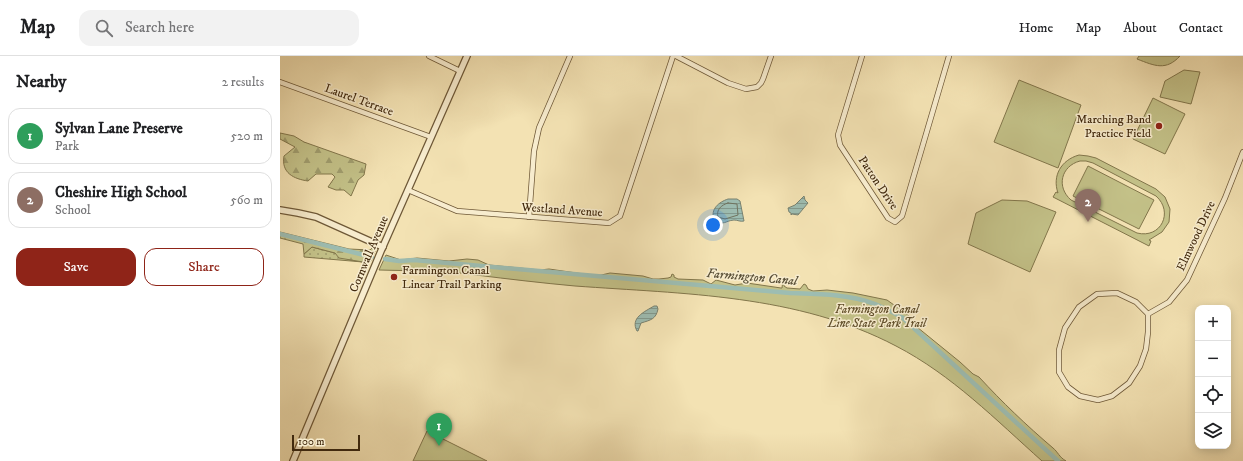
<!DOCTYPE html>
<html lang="en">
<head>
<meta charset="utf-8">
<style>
	body { margin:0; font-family:"IM FELL DW Pica",serif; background:#f2f2f2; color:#202124 }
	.controls { position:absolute; right:12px; bottom:12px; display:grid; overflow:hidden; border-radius:8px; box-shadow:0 2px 10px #0003 }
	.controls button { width:36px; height:36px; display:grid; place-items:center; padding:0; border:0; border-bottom:1px solid #e0e0e0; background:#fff; color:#202124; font:20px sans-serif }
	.scale { position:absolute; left:12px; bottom:10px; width:68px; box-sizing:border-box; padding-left:4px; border:2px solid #422a0e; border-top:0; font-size:11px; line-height:14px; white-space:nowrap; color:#422a0e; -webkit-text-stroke:3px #f7ecce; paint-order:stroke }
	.you { position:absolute; left:433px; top:169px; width:14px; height:14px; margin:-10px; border:3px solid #fff; border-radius:50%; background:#1a73e8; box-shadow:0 0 0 6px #1a73e833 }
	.badge { display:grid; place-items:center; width:26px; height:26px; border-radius:50%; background:#8f2418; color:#fff; font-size:13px; font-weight:700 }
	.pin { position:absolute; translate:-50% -33px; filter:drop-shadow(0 1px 2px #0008) }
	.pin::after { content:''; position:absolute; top:21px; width:14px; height:12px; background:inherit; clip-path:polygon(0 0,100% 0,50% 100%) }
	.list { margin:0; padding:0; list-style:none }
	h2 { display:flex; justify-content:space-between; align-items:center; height:52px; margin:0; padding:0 16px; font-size:17px }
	h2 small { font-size:13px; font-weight:400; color:#757577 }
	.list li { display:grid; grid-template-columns:26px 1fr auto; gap:12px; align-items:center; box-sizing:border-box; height:56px; margin:0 8px 8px; padding:0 8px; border:1px solid #e0e0e0; border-radius:12px }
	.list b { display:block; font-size:15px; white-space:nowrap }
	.list p { margin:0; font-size:13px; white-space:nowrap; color:#757577 }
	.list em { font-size:13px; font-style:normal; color:#757577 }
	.actions { display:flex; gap:8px; padding:12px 16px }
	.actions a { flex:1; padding:9px 0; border:1px solid #8f2418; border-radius:12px; text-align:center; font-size:14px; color:#8f2418 }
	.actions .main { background:#8f2418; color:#fff }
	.icon { flex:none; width:22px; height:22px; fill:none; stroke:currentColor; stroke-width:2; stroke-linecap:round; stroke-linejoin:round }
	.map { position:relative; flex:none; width:963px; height:405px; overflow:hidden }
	header { display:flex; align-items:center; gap:24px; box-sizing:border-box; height:56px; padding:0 20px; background:#fff; border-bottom:1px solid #e0e0e0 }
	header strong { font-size:19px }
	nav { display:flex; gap:22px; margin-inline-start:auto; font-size:14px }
	.search { width:280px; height:36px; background:#f2f2f2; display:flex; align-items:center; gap:10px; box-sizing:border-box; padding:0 14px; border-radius:12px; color:#757577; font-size:15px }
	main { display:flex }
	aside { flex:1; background:#fff }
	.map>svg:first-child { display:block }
</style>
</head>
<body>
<header>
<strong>Map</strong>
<div class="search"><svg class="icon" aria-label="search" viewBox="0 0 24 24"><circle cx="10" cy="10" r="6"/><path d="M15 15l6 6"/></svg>Search here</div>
<nav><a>Home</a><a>Map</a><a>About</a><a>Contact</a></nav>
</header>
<main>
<aside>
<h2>Nearby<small>2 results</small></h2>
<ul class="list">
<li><span class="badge" style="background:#2e9e5b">1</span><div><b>Sylvan Lane Preserve</b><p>Park</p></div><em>520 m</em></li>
<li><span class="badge" style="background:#8d6e63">2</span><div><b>Cheshire High School</b><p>School</p></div><em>560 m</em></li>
</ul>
<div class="actions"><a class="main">Save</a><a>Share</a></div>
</aside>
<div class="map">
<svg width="963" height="405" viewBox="0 0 963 405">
	<defs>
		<pattern id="grass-dots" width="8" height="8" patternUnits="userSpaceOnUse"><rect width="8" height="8" fill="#c3c188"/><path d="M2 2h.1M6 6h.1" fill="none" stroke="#a09d6e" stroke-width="1.8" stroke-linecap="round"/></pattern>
		<pattern id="forest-firs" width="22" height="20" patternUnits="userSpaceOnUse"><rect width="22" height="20" fill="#c3c188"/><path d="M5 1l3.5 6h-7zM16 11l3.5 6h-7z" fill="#a09d6e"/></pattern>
		<pattern id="water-rules" width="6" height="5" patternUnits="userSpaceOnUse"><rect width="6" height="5" fill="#9dbdb2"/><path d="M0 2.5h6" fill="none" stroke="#829a8f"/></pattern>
	</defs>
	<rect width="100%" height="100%" fill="#f3e2b3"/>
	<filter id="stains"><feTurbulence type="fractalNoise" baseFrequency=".005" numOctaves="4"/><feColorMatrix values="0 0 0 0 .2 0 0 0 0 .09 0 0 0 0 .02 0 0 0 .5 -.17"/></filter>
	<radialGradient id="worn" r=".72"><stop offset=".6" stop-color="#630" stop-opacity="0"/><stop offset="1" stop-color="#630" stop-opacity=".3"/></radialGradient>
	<polygon fill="url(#grass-dots)" stroke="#82764b" points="32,191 55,197 70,204 83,206 24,201 24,198"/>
	<g fill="url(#forest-firs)" stroke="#82764b">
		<path d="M0,77L14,80L24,86L86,108L84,119L78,124L71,140L64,134H56L48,131L55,121L52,118H36L28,125C14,123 1,117 4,100L15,91L0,83Z"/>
		<polygon points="0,176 69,193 90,194 94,190 95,195 91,205 83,206 59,202 55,197 32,191 24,198 23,188 0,182"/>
	</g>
	<g fill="#c3c188" stroke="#82764b" fill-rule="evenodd">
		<path d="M859,0H900C886,15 875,10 857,3Z"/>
		<polygon points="904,14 920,16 911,48 880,41 885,25"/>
		<polygon points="739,24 801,49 778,112 714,86"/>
		<polygon points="873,42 905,58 885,98 853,83"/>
		<path d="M799,99L808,100L816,102L876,133L885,141L890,153L889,166L882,176L869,184L871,185L869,190L773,141L776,136L778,137C772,120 781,104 799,99ZM800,105H806L813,107L876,140C894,156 881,183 857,177L791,144C776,131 781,110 800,105Z"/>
		<polygon points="808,110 874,144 859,173 793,140"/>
		<polygon points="722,144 747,145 776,156 750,216 688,188 696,157"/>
		<path d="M106,199L121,204L137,202L169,205L187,203L198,204L209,209L260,214L269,213L317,220L330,217L363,220L373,223H379L388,222L391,221L392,218L394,219V221L398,223L423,224L431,228L436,224L455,229L467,227L501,232H502L503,223L505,222L504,230L507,232L520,233L524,228L526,229L528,233L533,235L547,234L573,237L607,244L628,259L637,271L680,306L693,318L699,321C722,346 746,369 773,392C778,396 779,401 786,405H762C716,364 672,319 616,290C517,238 404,238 295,230C262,227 228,223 196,219C164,214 131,215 99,214Z"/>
		<polygon points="147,375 207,405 133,405"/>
	</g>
	<g fill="url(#water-rules)" stroke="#798270">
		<polygon points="524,140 525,144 528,147 518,159 512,158 511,159 511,157 509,156 508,152 515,149"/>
		<path d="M448,143H457L460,145L464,165C460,166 458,164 454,164C444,165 445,170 434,164C430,153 439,146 448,143Z"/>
		<path d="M374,250H377L378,253C376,263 371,264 361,267L358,275H357C350,262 364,256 374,250Z"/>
	</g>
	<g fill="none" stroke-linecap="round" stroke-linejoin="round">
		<path stroke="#707460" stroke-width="1" d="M448,147L457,148L458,159L445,163L438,161C436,154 441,149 448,147Z"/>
		<g stroke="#9dbdb2" stroke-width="4.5">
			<polyline points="0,178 92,201"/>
			<path d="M105,203L119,205L134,204L510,237C539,238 568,238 595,248C605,252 614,257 623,262L778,405"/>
		</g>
		<defs>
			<g id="minor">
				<polyline points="149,0 180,15"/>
				<polyline points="396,0 448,27 466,33 477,31 481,27 483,23 491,0"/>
				<polyline points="582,0 558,79 560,89 608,162 615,166 622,160 669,0"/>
				<polyline points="0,26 151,81"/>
				<polyline points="128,134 177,155 329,167 340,160 393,0"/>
				<polyline points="249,161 254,95 259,72 290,0"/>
				<polygon points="837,237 856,246 868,258 868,276 866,293 860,310 849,327 832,340 818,344 800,340 788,331 779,316 779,294 785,272 799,251 817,238"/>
				<polyline points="868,258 889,246 907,224 945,142 963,96"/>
			</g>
			<g id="tertiary">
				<polyline points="0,154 18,157 36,161 103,191"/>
				<polyline points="13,405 101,195 187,0"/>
			</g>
		</defs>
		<use href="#minor" stroke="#6e5837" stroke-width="6"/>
		<use href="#tertiary" stroke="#6e5837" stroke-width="8"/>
		<use href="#minor" stroke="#f7ecce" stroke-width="4.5"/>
		<use href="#tertiary" stroke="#f7ecce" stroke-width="5.5"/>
	</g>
	<g fill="#8f2418" stroke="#f7ecce" stroke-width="1.5">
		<circle cx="879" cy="70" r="4"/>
		<circle cx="114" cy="221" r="4"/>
	</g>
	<g text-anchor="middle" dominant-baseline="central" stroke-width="3" stroke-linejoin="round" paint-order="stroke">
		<g font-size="12" fill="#422a0e" stroke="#f7ecce">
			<text transform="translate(79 44) rotate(20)">Laurel Terrace</text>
			<text transform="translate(598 127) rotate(56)">Patton Drive</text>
			<text transform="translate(282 154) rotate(4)">Westland Avenue</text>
			<text transform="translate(916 180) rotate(-65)">Elmwood Drive</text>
			<text transform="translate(89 198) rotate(-67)">Cornwall Avenue</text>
		</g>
		<g font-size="12" fill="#422a0e" stroke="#f7ecce" text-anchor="end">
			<text x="871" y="63">Marching Band<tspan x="871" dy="14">Practice Field</tspan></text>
			<text x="122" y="214" text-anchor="start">Farmington Canal<tspan x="122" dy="14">Linear Trail Parking</tspan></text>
		</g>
		<g font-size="12" font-style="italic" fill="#62502c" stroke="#f7ecce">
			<text x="597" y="253">Farmington Canal<tspan x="597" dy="14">Line State Park Trail</tspan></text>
		</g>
		<g font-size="13" font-style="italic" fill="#594f37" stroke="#f7ecce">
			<text transform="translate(472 221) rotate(5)">Farmington Canal</text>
		</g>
	</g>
	<rect width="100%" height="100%" filter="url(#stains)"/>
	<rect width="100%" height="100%" fill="url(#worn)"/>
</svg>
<div class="controls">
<button>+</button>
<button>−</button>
<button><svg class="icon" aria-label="locate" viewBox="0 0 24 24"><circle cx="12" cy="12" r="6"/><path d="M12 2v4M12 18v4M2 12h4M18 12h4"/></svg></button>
<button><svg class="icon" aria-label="layers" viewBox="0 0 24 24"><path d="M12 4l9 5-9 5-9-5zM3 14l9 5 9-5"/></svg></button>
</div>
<div class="scale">100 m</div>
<div class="you"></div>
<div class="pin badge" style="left:159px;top:390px;background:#2e9e5b">1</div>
<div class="pin badge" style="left:808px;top:166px;background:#8d6e63">2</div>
</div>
</main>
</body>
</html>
